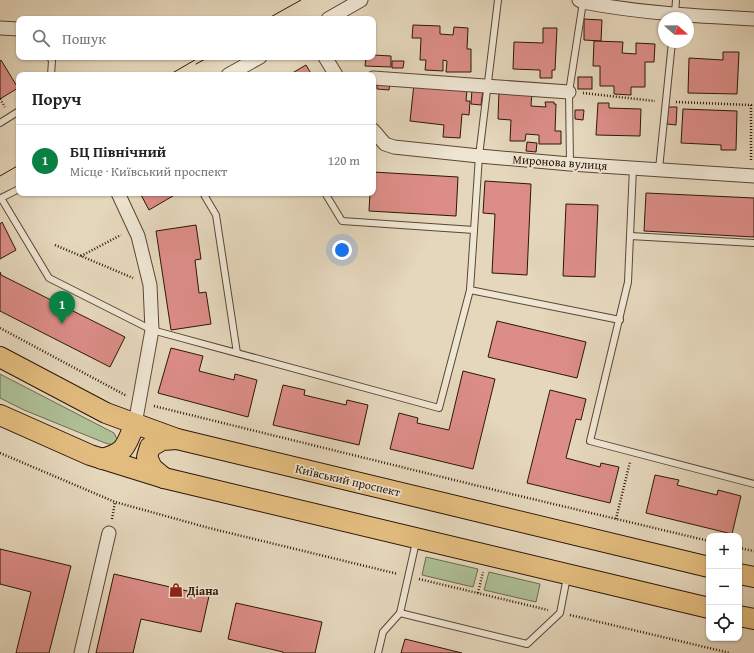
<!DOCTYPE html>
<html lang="uk">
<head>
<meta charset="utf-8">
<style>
	body { margin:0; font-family:"Gentium Book Plus",serif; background:#f6f6f6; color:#222 }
	.controls { position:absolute; right:12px; bottom:12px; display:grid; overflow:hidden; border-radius:8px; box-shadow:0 1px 3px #0004 }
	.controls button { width:36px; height:36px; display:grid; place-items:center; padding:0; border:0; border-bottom:1px solid #e0e0e0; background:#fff; color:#222; font:20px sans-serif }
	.compass { position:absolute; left:658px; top:12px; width:36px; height:36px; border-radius:50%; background:#fff; box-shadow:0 1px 3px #0004; rotate:110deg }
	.you { position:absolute; left:342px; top:250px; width:14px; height:14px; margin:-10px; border:3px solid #fff; border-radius:50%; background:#1a73e8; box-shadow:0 0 0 6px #1a73e833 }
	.badge { display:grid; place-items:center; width:26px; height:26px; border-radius:50%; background:#0b8043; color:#fff; font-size:13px; font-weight:700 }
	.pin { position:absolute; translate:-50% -33px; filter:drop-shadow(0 1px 2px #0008) }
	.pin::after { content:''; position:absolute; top:21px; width:14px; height:12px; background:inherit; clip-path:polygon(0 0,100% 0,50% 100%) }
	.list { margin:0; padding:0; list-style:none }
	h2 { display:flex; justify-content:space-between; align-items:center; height:52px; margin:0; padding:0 16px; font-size:17px }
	h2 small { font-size:13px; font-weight:400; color:#767676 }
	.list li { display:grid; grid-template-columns:26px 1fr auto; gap:12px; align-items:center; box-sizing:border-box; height:72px; padding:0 16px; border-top:1px solid #e0e0e0 }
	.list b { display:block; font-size:15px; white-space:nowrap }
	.list p { margin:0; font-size:13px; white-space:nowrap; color:#767676 }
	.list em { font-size:13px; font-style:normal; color:#767676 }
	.icon { flex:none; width:22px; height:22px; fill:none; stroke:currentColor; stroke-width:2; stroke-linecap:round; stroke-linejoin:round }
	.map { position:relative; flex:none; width:754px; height:653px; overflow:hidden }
	.search { position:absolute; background:#fff; box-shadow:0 1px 3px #0004; left:16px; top:16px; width:360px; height:44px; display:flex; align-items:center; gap:10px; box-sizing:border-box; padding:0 14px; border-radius:8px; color:#767676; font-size:15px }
	.panel { position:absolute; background:#fff; box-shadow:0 1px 3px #0004; left:16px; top:72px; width:360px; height:124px; border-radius:8px }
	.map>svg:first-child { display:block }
</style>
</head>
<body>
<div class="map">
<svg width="754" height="653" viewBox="0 0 754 653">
	<rect width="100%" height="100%" fill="#e5d7bc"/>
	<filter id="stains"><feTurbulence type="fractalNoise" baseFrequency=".005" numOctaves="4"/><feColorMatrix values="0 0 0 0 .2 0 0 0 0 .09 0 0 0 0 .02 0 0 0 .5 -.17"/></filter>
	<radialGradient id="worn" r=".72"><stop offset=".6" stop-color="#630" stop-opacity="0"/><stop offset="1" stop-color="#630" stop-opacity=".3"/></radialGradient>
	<g fill="#aebf96" stroke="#6e6a4e">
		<polygon points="0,374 114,433 117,439 114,445 105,443 24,410 0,398"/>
		<polygon points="426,557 478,569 473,587 422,575"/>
		<polygon points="489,572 540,584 536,602 484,590"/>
	</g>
	<g fill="#dc8d87" stroke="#2d1607">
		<polygon points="584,19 602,20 601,41 584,40"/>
		<polygon points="413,25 440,26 440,34 453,35 454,27 468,28 467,49 471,49 471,72 446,72 447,61 443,60 443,71 425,70 426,60 420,60 421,38 412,38"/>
		<polygon points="543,28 557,28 555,70 552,70 552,78 540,78 540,70 513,69 514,42 543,43"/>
		<polygon points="594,41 623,42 622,53 636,54 636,43 655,44 654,62 645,62 645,87 631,87 631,95 614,94 614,86 600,86 600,66 593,66"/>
		<polygon points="723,52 739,52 737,94 688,93 689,58 723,60"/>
		<polygon points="373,55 391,56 391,67 365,66 366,57 373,57"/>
		<polygon points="1,60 18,88 0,99 0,61"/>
		<polygon points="392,61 404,61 403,68 392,68"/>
		<polygon points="306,65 312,75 289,75"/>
		<rect x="578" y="77" width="14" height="12"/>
		<polygon points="377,81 390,82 389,90 377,89"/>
		<polygon points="414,84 467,89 466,101 470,101 469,115 462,114 460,138 443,137 444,125 410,121"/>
		<polygon points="472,89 483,90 481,105 471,104"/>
		<polygon points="499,90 532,91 531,106 546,107 545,102 554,102 554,104 556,104 555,131 561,131 561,144 539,144 539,135 526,134 525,141 510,141 511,120 498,119"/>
		<polygon points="598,103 609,103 609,108 641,109 640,136 596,135"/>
		<polygon points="668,107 677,107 676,125 667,124"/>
		<polygon points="683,109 737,111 736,150 721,150 721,145 681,143"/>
		<polygon points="575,110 584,110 583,120 575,119"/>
		<polygon points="527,142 537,143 536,152 526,151"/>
		<polygon points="373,172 458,177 456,216 369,211 370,193 373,193"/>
		<polygon points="485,181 531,184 527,275 492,273 495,214 483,213"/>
		<polygon points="140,193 178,193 149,210"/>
		<polygon points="646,193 754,198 754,237 644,231"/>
		<polygon points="566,204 598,205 595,277 563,276"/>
		<polygon points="2,222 16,250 0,259 0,224"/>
		<polygon points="196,225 201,259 195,260 199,293 206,292 211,324 171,330 156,231"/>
		<polygon points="0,272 1,275 125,337 110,367 0,311"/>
		<polygon points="497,321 586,342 577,378 488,357"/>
		<polygon points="171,348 203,356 199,371 234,380 235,374 257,380 248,417 158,393"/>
		<polygon points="463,371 495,379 473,469 390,449 399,413 418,418 417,423 449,430"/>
		<polygon points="283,385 305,390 304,395 346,405 347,400 368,405 359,445 273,425"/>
		<polygon points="550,390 586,399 581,420 576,419 566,458 600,467 601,463 619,467 610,503 527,483"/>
		<polygon points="655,475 679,480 677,485 717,495 718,490 741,496 732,534 646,513"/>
		<polygon points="0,549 71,566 49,653 16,653 31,592 0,584"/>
		<polygon points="114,574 209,596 201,632 141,619 133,653 96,653"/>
		<polygon points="236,603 322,622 315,653 283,653 283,652 228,639"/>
		<polygon points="405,639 462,653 401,653"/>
	</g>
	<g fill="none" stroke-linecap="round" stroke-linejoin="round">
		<defs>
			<g id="service">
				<polyline points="675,14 676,0"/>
				<polyline points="50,57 52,61 51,75"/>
				<polyline points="0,123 19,111"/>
				<polyline points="570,164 569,92 583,2"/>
				<polyline points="659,169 672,42"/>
				<polyline points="19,189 1,198 49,278 152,330 439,408 470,290 479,156 498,0"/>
				<polyline points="203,193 216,215 237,353"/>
				<polyline points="325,193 342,221 474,230"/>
				<polyline points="630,236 633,168"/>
				<polyline points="754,243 630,236 628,282 590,441 754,484"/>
				<polyline points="470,290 620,320"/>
				<polyline points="400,613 527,644 560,613 567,577"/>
				<polyline points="378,653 383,632 400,613 416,542"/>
			</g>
			<g id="minor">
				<path d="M579,0L583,2C640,13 696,16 754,19"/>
				<polyline points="328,19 361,0"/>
				<polyline points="0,28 19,29"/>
				<polyline points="325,57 336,75"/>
				<polyline points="228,75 260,57"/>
				<polyline points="373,78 569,92"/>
				<polyline points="373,130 385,144 394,147 479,156 570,164 754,176"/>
				<polyline points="118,193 138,236 150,285 152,330 135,424"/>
				<polyline points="81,653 109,533"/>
			</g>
			<g id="primary">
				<polyline points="0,357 106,413 177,439 709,567"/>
				<polyline points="0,415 90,455 164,478 709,608"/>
				<path d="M102,459C127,452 125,446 135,424"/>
				<polyline points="164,478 152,468 147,457 150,447 162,440 177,439"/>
				<polyline points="739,574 754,577"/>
				<polyline points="739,616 754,619"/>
			</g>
		</defs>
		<use href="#service" stroke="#5b4634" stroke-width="8"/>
		<use href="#minor" stroke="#5b4634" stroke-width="15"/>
		<use href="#primary" stroke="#2d1607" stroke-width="22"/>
		<g stroke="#2d1607" stroke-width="2.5" stroke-dasharray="1 2" stroke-linecap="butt">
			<polyline points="583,93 655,101"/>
			<polyline points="0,99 5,107"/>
			<polyline points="676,102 751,105 751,161"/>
			<polyline points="55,245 133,278"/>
			<polyline points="81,256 121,235"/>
			<polyline points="0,328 127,396"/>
			<polyline points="154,406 503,492 709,541"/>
			<polyline points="0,453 115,502 209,528 398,574"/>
			<polyline points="112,519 115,502"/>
			<polyline points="616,519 630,462"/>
			<polyline points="739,548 754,551"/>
			<polyline points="419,579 548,610"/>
			<polyline points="478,593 483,572"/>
			<polyline points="570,615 730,653"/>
		</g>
		<use href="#service" stroke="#eee5d3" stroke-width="6"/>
		<use href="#minor" stroke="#eee5d3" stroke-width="13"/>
		<use href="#primary" stroke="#e2bc7e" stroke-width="20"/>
		<g stroke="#2d1607" stroke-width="1">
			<polyline points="267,19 301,0"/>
			<polyline points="196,64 209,57"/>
			<polyline points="169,75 200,57"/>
			<polyline points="0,176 19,165"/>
		</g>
	</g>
	<defs>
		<symbol id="shop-bare" viewBox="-9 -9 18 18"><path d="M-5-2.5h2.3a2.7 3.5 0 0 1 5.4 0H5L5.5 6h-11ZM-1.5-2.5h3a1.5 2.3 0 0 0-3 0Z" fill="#8f2418" stroke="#eee5d3" stroke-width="2.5" paint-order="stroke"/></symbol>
	</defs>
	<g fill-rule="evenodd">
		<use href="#shop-bare" x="166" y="580" width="20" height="20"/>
	</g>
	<g text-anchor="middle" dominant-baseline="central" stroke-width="3.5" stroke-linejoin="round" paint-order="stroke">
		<g font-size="12" fill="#2d1607" stroke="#eee5d3">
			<text transform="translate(560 162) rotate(4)">Миронова вулиця</text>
			<text transform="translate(348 480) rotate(13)">Київський проспект</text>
		</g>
		<g font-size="12" font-weight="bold" fill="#2d1607" stroke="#eee5d3" text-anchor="start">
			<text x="187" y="590">Діана</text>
		</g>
	</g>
	<rect width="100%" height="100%" filter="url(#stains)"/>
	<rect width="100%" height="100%" fill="url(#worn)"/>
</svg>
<div class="controls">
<button>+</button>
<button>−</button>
<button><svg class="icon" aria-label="locate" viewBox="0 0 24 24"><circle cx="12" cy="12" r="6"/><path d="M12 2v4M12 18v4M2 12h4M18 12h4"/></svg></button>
</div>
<svg class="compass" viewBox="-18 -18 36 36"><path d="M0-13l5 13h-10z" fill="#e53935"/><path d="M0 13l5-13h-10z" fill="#767676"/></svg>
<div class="you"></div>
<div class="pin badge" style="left:62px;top:324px">1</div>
<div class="search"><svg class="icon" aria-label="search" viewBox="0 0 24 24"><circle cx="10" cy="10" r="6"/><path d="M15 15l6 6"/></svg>Пошук</div>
<section class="panel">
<h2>Поруч<small></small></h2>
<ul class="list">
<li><span class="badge">1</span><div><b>БЦ Північний</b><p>Місце · Київський проспект</p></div><em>120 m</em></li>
</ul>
</section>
</div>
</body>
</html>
